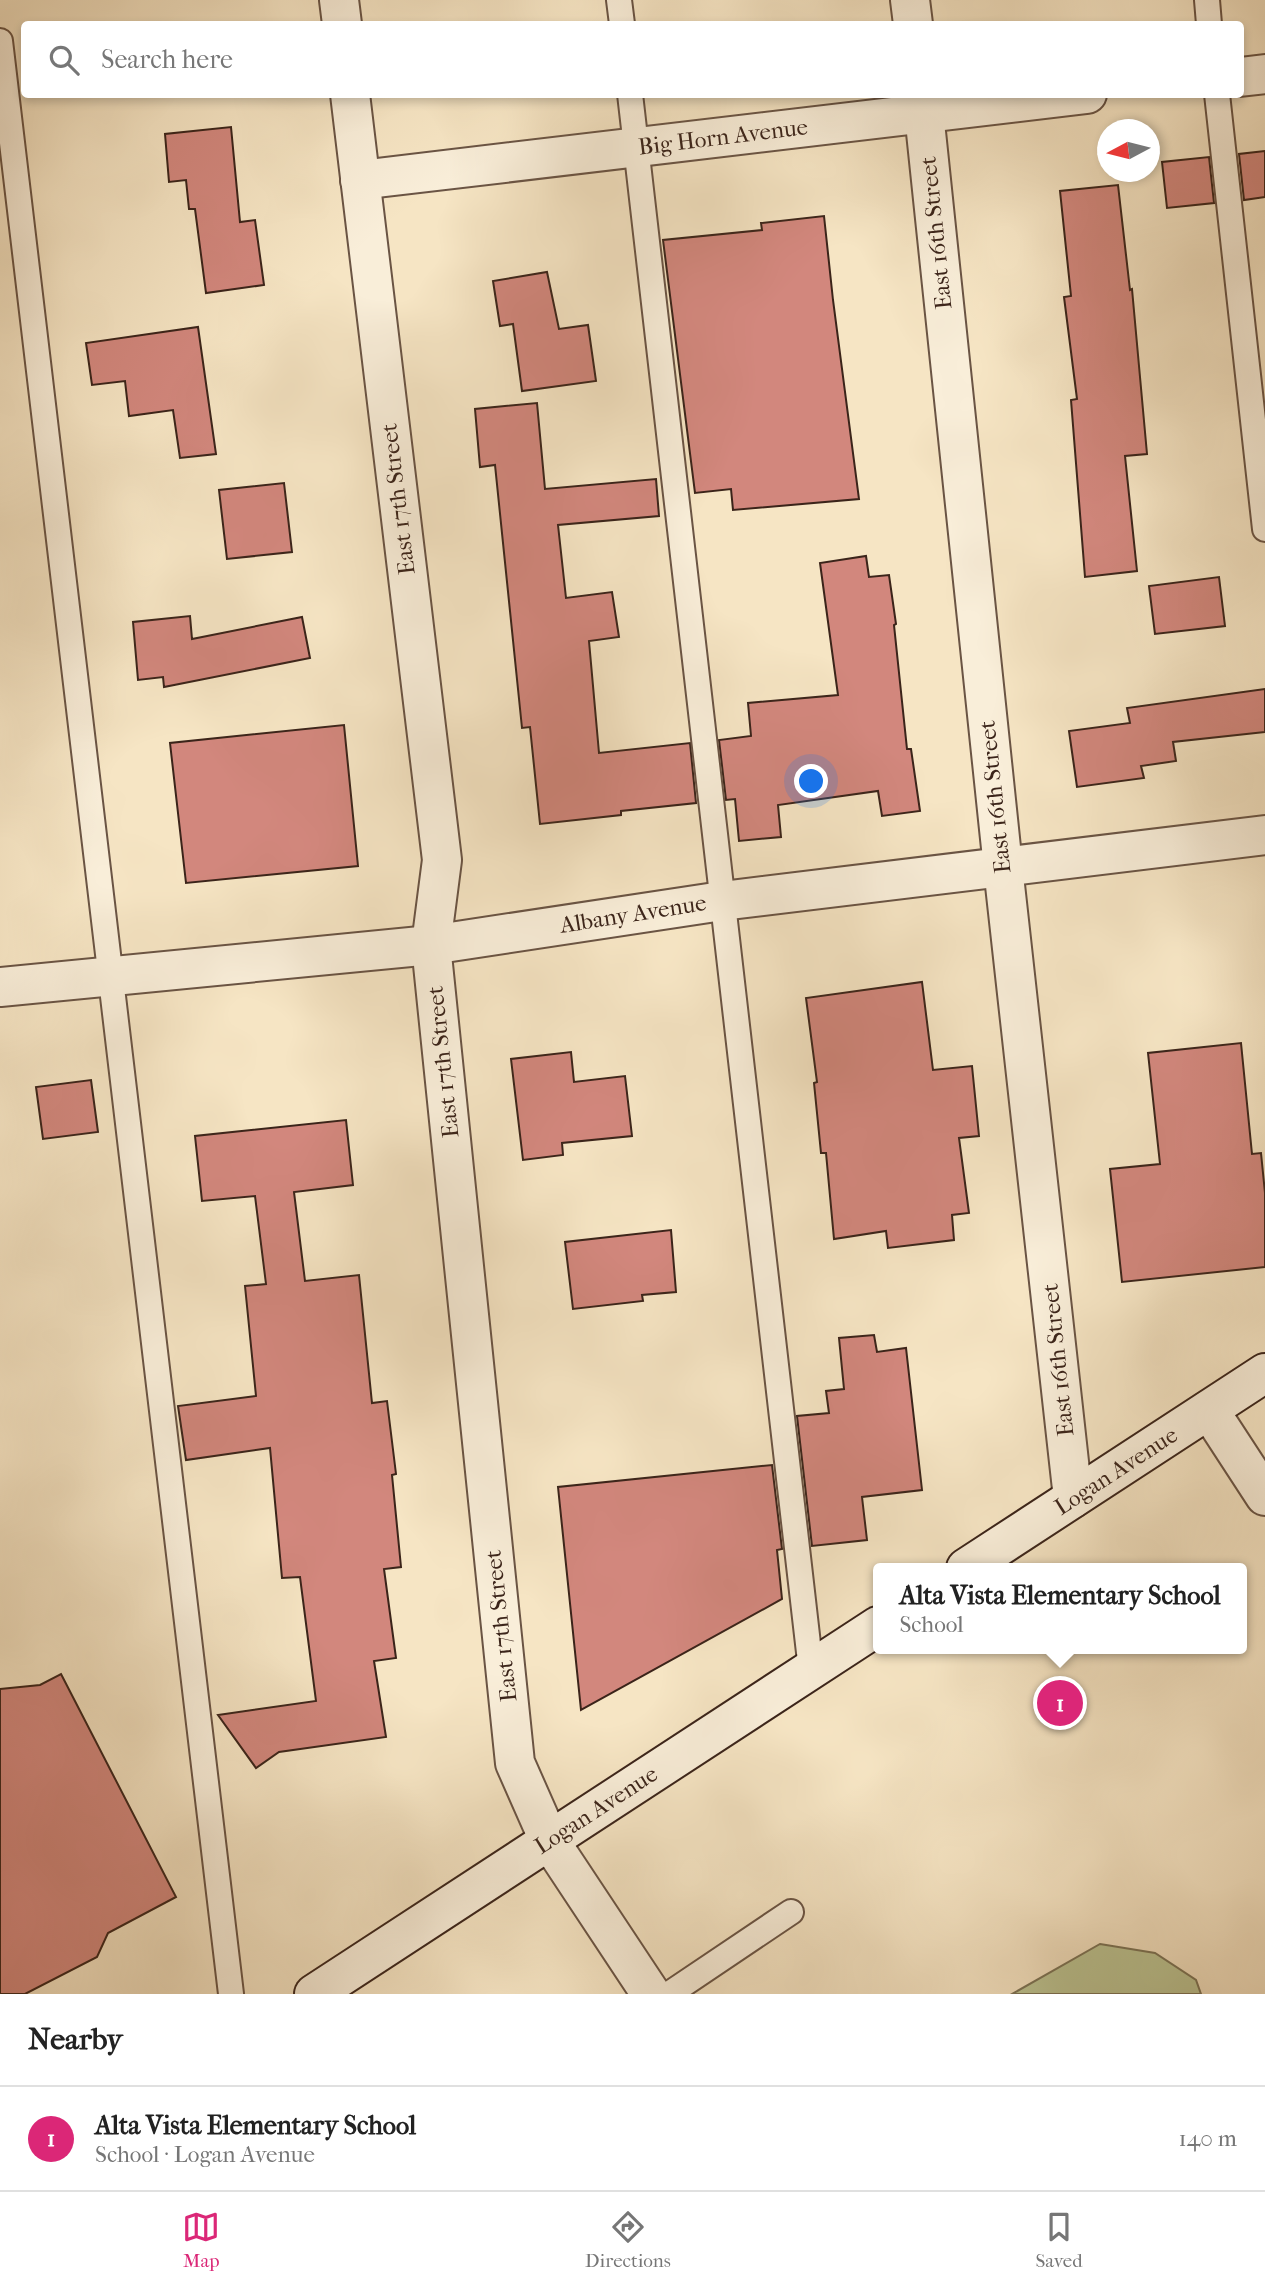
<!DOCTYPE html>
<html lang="en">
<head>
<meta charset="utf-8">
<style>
	body { margin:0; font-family:"IM FELL French Canon",serif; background:#f2f2f2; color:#222 }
	.compass { position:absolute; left:1097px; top:119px; width:63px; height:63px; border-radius:50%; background:#fff; box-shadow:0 4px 10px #0003; rotate:263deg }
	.you { position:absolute; left:812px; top:782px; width:24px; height:24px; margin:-18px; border:5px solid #fff; border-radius:50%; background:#1a73e8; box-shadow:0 0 0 10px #1a73e833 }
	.badge { display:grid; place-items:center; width:46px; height:46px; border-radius:50%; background:#db2777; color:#fff; font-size:23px; font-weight:700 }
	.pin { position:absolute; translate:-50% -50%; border:4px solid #fff; box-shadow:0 2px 7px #0006 }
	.popup { position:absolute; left:873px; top:1563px; width:374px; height:91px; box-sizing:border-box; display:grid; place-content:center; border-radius:7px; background:#fff; filter:drop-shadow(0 2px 5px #0005); font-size:23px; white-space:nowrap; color:#767676 }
	.popup b { font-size:26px; color:#222 }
	.popup::after { content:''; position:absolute; left:50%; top:100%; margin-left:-14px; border:14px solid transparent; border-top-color:#fff }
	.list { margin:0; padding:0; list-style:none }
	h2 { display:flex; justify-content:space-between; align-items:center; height:91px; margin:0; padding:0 28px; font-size:30px }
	h2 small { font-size:23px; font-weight:400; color:#767676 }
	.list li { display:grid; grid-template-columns:46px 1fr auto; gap:21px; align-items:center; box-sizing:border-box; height:105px; padding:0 28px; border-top:2px solid #e0e0e0 }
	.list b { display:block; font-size:26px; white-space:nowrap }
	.list p { margin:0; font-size:23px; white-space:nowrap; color:#767676 }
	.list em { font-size:23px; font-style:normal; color:#767676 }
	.icon { flex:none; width:38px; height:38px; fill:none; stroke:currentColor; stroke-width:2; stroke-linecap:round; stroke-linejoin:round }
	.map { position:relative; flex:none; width:1265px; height:1994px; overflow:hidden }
	.search { position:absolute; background:#fff; box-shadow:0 4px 10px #0003; left:21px; right:21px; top:21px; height:77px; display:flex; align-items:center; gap:18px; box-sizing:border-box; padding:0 24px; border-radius:7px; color:#767676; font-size:26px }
	.sheet { height:196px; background:#fff }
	nav { display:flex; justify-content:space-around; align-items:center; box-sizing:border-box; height:98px; border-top:2px solid #e0e0e0; background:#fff; font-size:19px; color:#767676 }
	nav a { display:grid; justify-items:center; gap:4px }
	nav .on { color:#db2777 }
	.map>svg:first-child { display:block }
</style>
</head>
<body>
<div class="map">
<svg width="1265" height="1994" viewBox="0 0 1265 1994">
	<rect width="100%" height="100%" fill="#f6e5c4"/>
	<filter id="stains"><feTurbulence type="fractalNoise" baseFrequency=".00286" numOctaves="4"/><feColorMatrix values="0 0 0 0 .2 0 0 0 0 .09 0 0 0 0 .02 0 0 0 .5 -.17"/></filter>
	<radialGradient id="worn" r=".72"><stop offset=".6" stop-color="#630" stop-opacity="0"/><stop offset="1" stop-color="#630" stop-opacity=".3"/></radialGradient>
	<polygon fill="#bcc594" stroke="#7c7457" stroke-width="2" points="1100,1944 1155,1953 1196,1980 1201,1994 1012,1994"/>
	<g fill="#d2877d" stroke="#3b241a" stroke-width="2">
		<polygon points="231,127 240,222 255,220 264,285 206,293 195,209 189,209 186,180 169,182 165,134"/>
		<polygon points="1265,151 1265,197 1244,200 1239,154"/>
		<polygon points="1209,157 1214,203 1167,208 1162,162"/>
		<polygon points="1118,185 1130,290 1132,289 1147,454 1125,456 1137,571 1085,577 1071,400 1077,399 1064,297 1071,296 1060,191"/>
		<polygon points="824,216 833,300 859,499 733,510 731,489 695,493 663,240 762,230 761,223"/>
		<polygon points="547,272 559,329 588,325 596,381 522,391 513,324 500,326 493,281"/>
		<polygon points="198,327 216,454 180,458 173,410 129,416 125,381 92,385 86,343"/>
		<polygon points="537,403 545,489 656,479 659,516 558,525 566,598 612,592 619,637 589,641 599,753 690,743 696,803 621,811 621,815 540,824 530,727 522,728 495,465 480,467 475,409"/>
		<polygon points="284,483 292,552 227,559 219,490"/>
		<polygon points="866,556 869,577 889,575 896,624 894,625 907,749 911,749 920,811 882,816 878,791 778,805 781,837 739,841 735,799 726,800 719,740 751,736 748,703 838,695 820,563"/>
		<polygon points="1219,577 1225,626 1155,634 1149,586"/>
		<polygon points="190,616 192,639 302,617 310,658 164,687 163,677 138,680 133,622"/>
		<polygon points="1265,689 1265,732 1173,742 1176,761 1141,766 1144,778 1077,787 1069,731 1130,723 1127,708"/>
		<polygon points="344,725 358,866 186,883 170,743"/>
		<polygon points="922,982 933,1070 972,1066 979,1136 959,1138 969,1213 952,1215 954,1240 888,1248 886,1231 834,1239 826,1153 821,1153 814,1083 817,1082 806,998"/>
		<polygon points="1241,1043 1252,1154 1261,1153 1265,1193 1265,1267 1122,1282 1110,1169 1160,1164 1148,1053"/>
		<polygon points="571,1052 574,1082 625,1076 632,1136 562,1143 563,1155 523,1160 511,1059"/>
		<polygon points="91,1080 98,1132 43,1139 36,1087"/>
		<polygon points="346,1120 353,1185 294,1192 305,1281 359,1275 372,1403 387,1401 396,1474 392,1475 401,1567 384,1569 396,1658 374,1661 386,1737 279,1752 256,1768 218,1715 316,1701 300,1577 282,1578 270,1448 186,1460 178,1406 256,1396 245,1286 266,1284 255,1196 202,1201 195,1136"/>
		<polygon points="671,1230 676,1292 642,1295 643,1301 573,1309 565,1242"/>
		<polygon points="874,1335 877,1352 906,1348 922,1490 862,1497 867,1540 812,1546 797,1416 829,1413 826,1391 844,1389 839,1338"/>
		<polygon points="772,1465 782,1549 777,1550 782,1599 581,1710 558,1487"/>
		<polygon points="61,1674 176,1897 108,1933 97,1957 25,1994 0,1994 0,1689 40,1685"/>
	</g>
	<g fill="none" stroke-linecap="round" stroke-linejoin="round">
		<defs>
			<g id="lane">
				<polyline points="619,0 622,24"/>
				<polyline points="1207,0 1209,24"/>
				<polyline points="0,41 231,1994"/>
				<polyline points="630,94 811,1670"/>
				<polyline points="1217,94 1265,529"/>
				<polyline points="669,1994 791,1912"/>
			</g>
			<g id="street">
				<polyline points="339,0 342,24"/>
				<polyline points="910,0 913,24"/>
				<polyline points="1240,77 1265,74"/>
				<polyline points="350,94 442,860 431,945 515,1763 549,1840 651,1994"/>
				<polyline points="922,94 1003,867 1073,1498"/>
				<polyline points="360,180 1087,94"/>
				<polyline points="0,987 431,945 722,901 1265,835"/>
				<polyline points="1209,1410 1265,1496"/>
			</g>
			<g id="secondary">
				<polyline points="966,1568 1265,1373"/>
				<polyline points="314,1994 878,1626"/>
			</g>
		</defs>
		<use href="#lane" stroke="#6a5444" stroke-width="28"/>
		<use href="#street" stroke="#6a5444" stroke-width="42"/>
		<use href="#secondary" stroke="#3b241a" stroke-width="42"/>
		<use href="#lane" stroke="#f9eed9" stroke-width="24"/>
		<use href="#street" stroke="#f9eed9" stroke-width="38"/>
		<use href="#secondary" stroke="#f9eed9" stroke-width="38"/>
	</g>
	<g text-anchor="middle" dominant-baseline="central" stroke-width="6" stroke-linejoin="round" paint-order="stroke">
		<g font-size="23" fill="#3b241a" stroke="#f9eed9">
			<text transform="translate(723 137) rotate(-7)">Big Horn Avenue</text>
			<text transform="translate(936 233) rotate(-96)">East 16th Street</text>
			<text transform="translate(398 499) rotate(-97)">East 17th Street</text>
			<text transform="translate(995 797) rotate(-96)">East 16th Street</text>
			<text transform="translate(633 914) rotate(-9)">Albany Avenue</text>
			<text transform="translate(443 1062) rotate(-96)">East 17th Street</text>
			<text transform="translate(1058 1360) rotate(-96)">East 16th Street</text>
			<text transform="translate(1116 1471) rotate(-33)">Logan Avenue</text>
			<text transform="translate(501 1626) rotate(-96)">East 17th Street</text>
			<text transform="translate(596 1810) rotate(-33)">Logan Avenue</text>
		</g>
	</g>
	<rect width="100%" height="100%" filter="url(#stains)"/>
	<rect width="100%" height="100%" fill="url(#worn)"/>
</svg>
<svg class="compass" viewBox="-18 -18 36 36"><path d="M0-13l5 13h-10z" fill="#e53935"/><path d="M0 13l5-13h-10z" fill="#767676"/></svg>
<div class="you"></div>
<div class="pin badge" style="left:1060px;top:1703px">1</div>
<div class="popup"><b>Alta Vista Elementary School</b>School</div>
<div class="search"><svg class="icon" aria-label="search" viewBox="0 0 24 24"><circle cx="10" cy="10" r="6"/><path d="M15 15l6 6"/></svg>Search here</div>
</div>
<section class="sheet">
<h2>Nearby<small></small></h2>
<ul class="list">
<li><span class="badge">1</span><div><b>Alta Vista Elementary School</b><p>School · Logan Avenue</p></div><em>140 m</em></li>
</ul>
</section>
<nav>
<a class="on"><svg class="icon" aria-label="map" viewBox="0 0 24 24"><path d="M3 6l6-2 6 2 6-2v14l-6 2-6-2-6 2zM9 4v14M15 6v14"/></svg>Map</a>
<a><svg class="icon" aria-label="directions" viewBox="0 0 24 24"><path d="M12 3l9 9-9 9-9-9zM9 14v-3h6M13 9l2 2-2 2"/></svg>Directions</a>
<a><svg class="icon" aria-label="saved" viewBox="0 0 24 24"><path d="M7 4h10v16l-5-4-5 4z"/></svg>Saved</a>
</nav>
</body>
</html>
